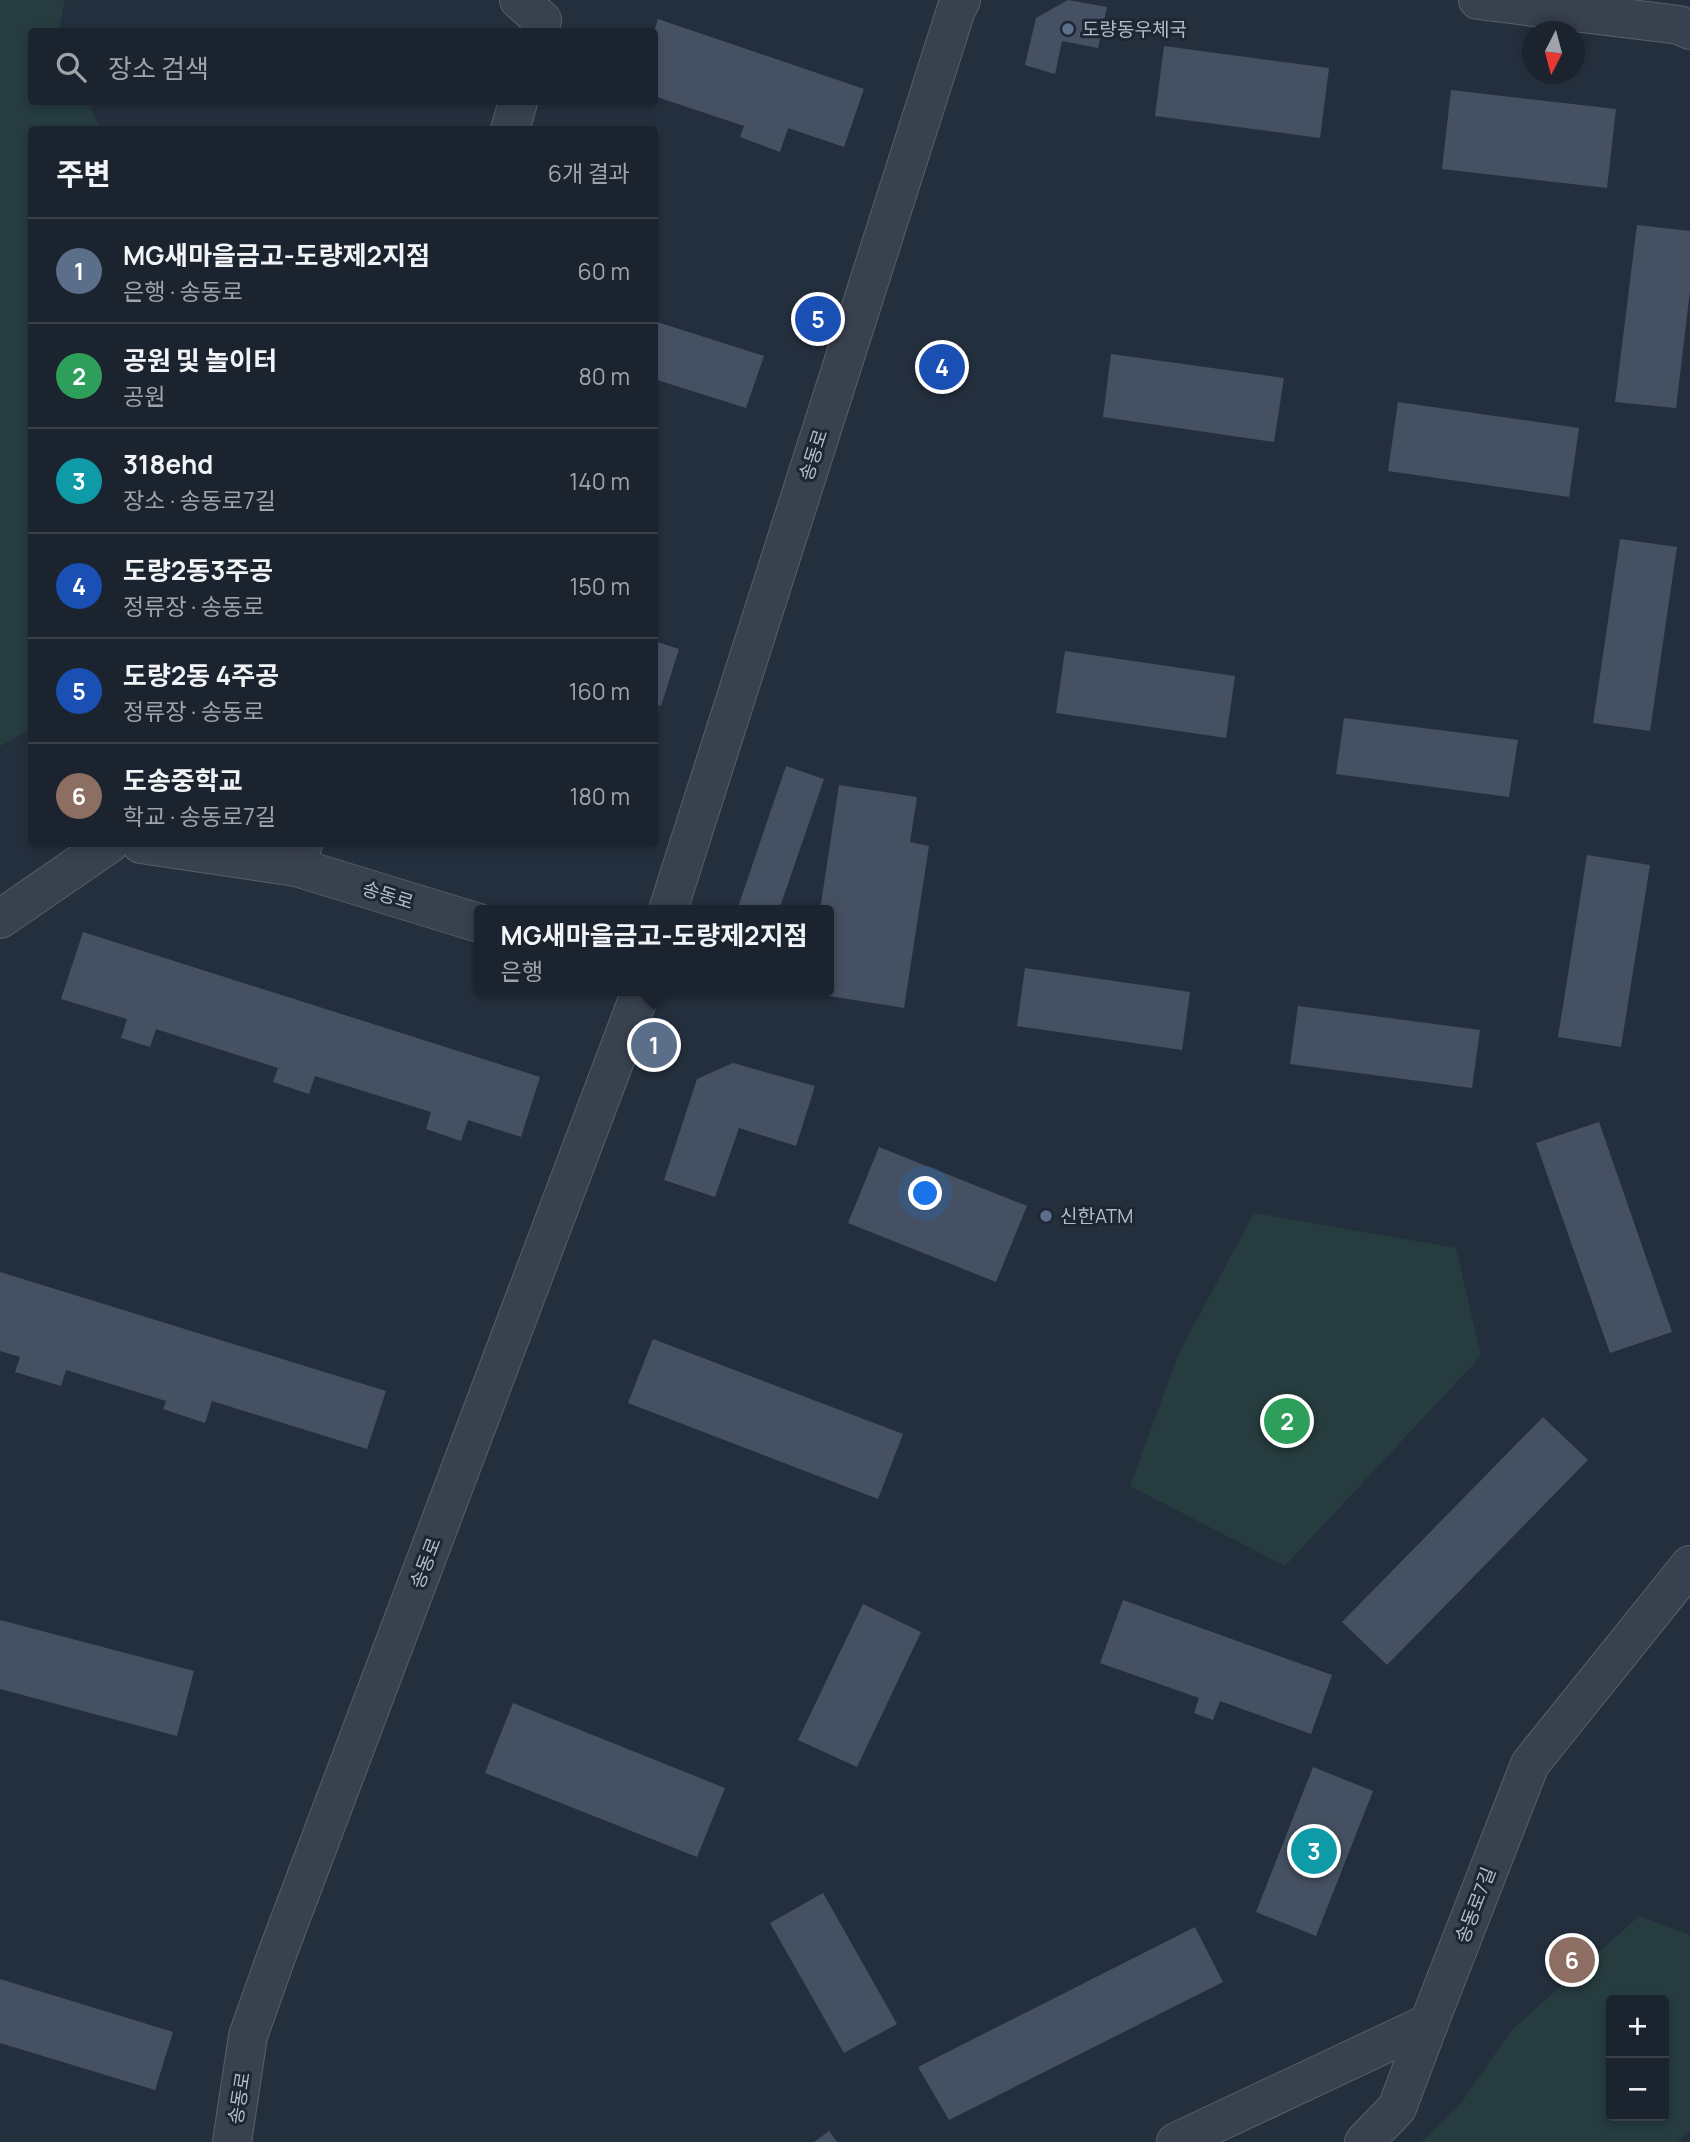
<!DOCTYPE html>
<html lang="ko">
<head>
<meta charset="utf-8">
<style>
	body { margin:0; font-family:Manrope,"Noto Sans KR",sans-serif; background:#282f3a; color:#f1f3f6 }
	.controls { position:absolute; right:21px; bottom:21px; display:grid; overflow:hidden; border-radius:7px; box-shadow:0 4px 10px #0003 }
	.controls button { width:63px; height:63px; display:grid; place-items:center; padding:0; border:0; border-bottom:2px solid #39404a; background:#1b232e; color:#f1f3f6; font:35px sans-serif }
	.compass { position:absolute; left:1522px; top:21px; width:63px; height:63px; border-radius:50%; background:#1b232e; box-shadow:0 4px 10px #0003; rotate:186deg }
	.you { position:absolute; left:926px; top:1194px; width:24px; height:24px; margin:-18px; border:5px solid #fff; border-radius:50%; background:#1a73e8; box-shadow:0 0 0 10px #1a73e833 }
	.badge { display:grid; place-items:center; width:46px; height:46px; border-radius:50%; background:#8ab4f8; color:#fff; font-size:23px; font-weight:700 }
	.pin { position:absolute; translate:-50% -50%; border:4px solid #fff; box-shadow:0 2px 7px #0006 }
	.popup { position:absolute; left:474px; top:905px; width:360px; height:91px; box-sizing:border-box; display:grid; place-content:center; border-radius:7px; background:#1b232e; filter:drop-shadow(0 2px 5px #0005); font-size:23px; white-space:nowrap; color:#a0a4aa }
	.popup b { font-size:26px; color:#f1f3f6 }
	.popup::after { content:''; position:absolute; left:50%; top:100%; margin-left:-14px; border:14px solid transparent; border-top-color:#1b232e }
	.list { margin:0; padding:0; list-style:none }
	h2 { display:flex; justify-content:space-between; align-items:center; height:91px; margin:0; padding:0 28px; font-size:30px }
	h2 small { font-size:23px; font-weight:400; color:#a0a4aa }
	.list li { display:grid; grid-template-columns:46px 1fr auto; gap:21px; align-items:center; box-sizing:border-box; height:105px; padding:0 28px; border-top:2px solid #39404a }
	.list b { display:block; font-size:26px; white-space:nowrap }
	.list p { margin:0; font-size:23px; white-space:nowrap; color:#a0a4aa }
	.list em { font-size:23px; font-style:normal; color:#a0a4aa }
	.icon { flex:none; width:38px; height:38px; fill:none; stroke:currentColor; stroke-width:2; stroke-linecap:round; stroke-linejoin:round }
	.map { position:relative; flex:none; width:1690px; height:2142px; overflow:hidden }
	.search { position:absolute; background:#1b232e; box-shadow:0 4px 10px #0003; left:28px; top:28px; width:630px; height:77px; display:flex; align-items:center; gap:18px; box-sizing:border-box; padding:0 24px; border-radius:7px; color:#a0a4aa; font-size:26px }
	.panel { position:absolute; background:#1b232e; box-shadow:0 4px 10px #0003; left:28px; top:126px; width:630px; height:721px; border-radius:7px }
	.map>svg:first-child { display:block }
</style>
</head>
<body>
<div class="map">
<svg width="1690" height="2142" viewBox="0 0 1690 2142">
	<rect width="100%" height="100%" fill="#242f3e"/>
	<g fill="#263c3f" fill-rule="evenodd">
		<polygon points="0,0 65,0 59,28 60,31 32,32 32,102 89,102 100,129 32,130 31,729 0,746"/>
		<polygon points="1254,1213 1456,1248 1481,1356 1285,1566 1130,1486 1179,1353"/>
		<path d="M1639,1916L1690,1935V2130L1677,2142H1421L1459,2106L1511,2031ZM1611,2000H1664V2116H1611Z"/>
	</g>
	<g fill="#455162">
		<polygon points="1068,0 1107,7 1098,48 1062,41 1055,74 1025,65 1036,18"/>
		<polygon points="658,19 864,89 844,147 788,128 780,152 740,137 744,126 654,96 654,32"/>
		<polygon points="1164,46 1329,68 1320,138 1155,116"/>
		<polygon points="1451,90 1616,109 1607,188 1442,169"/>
		<polygon points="1637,225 1690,231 1690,291 1676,408 1615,402"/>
		<polygon points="654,321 764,356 746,408 654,379"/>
		<polygon points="1111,354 1284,378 1274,442 1103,417"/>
		<polygon points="1398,402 1579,428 1569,497 1388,471"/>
		<polygon points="1620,539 1677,547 1650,731 1593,723"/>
		<polygon points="654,641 679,649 661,706 654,704"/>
		<polygon points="1065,651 1235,676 1226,738 1056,713"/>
		<polygon points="1344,718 1518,740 1509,797 1336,774"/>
		<polygon points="786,766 824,779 779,910 737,910"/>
		<polygon points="839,785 917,797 910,842 929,846 904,1008 805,992 829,991 829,910 820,910"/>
		<polygon points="1587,855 1650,865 1621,1047 1558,1037"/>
		<polygon points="83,932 540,1077 521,1137 468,1120 461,1141 426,1129 431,1112 315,1076 309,1094 273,1082 278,1068 156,1029 150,1047 121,1038 127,1019 61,999"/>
		<polygon points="1025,968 1190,992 1182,1050 1017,1026"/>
		<polygon points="1298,1006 1480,1030 1472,1088 1290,1064"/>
		<polygon points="733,1063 815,1086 796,1146 739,1128 715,1197 664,1180 697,1079"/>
		<polygon points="1599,1122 1672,1332 1610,1353 1536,1143"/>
		<polygon points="879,1147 1027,1206 996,1282 848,1223"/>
		<polygon points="0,1272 386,1391 367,1449 212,1401 205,1423 163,1409 166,1401 66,1370 61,1386 15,1372 20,1357 0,1351"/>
		<polygon points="653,1339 903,1434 878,1499 628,1403"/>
		<polygon points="1543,1417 1588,1460 1387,1665 1342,1622"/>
		<polygon points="1123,1600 1332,1675 1311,1734 1220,1701 1213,1720 1194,1713 1199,1698 1100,1663"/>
		<polygon points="863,1604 921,1632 857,1767 798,1740"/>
		<polygon points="0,1620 194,1671 177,1736 0,1689"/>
		<polygon points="513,1703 725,1788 697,1857 485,1773"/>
		<polygon points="1313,1767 1373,1791 1316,1936 1256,1912"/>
		<polygon points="823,1893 897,2024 844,2053 770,1923"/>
		<polygon points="1195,1927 1223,1982 949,2120 918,2067"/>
		<polygon points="0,1979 173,2032 155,2090 0,2043"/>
		<polygon points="829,2131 837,2142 814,2142"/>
	</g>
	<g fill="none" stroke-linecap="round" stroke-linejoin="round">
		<defs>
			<g id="minor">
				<polyline points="519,0 542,20 539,32"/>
				<polyline points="1478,0 1679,25 1690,30"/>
				<polyline points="510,130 518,102"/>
				<polyline points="141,844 296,867 303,844"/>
				<polyline points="296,867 479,923"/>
				<polyline points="668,910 956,10 961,0"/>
				<polyline points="0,919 109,844"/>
				<polyline points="232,2142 248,2036 276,1957 641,991"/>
				<polyline points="1176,2142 1429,2023 1530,1764 1690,1565"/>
				<polyline points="1364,2142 1397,2108 1429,2023"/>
			</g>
		</defs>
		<use href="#minor" stroke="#565f6c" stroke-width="40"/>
		<use href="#minor" stroke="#38414e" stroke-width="38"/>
	</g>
	<g fill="#5c6f8a" stroke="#1d2633" stroke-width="2.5">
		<circle cx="1068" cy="29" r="7"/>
		<circle cx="1046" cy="1216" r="7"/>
	</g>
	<g text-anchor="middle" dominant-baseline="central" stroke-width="6" stroke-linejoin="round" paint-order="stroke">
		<g font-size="19" fill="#b4bcc9" stroke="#1d2633" text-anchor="start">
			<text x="1082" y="29">도량동우체국</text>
			<text x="1060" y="1216">신한ATM</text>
		</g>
		<g font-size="19" fill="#b4bcc9" stroke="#1d2633">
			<text transform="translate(813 455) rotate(-72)">송동로</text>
			<text transform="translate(388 895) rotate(17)">송동로</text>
			<text transform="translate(425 1563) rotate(-69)">송동로</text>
			<text transform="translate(1475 1905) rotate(-69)">송동로7길</text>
			<text transform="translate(239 2098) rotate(-81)">송동로</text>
		</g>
	</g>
</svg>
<div class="controls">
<button>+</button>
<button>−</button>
</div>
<svg class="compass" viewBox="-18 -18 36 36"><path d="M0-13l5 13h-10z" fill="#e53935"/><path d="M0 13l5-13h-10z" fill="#a0a4aa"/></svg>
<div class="you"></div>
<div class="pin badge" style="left:654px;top:1045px;background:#5c6f8a">1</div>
<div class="popup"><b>MG새마을금고-도량제2지점</b>은행</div>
<div class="pin badge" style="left:1287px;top:1421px;background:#2e9e5b">2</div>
<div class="pin badge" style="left:1314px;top:1851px;background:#0f9aa8">3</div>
<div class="pin badge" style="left:942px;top:367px;background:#1a4fb4">4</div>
<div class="pin badge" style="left:818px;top:319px;background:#1a4fb4">5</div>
<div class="pin badge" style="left:1572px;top:1960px;background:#8d6e63">6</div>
<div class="search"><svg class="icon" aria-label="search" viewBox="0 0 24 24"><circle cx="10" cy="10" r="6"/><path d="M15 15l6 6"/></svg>장소 검색</div>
<section class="panel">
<h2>주변<small>6개 결과</small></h2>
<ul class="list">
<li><span class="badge" style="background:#5c6f8a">1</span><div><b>MG새마을금고-도량제2지점</b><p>은행 · 송동로</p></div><em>60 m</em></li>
<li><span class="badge" style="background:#2e9e5b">2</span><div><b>공원 및 놀이터</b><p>공원</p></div><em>80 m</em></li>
<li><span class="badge" style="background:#0f9aa8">3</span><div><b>318ehd</b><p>장소 · 송동로7길</p></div><em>140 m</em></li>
<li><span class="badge" style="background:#1a4fb4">4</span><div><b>도량2동3주공</b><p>정류장 · 송동로</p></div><em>150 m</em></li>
<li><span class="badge" style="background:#1a4fb4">5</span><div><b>도량2동 4주공</b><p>정류장 · 송동로</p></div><em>160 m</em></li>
<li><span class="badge" style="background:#8d6e63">6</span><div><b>도송중학교</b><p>학교 · 송동로7길</p></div><em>180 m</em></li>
</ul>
</section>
</div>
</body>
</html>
